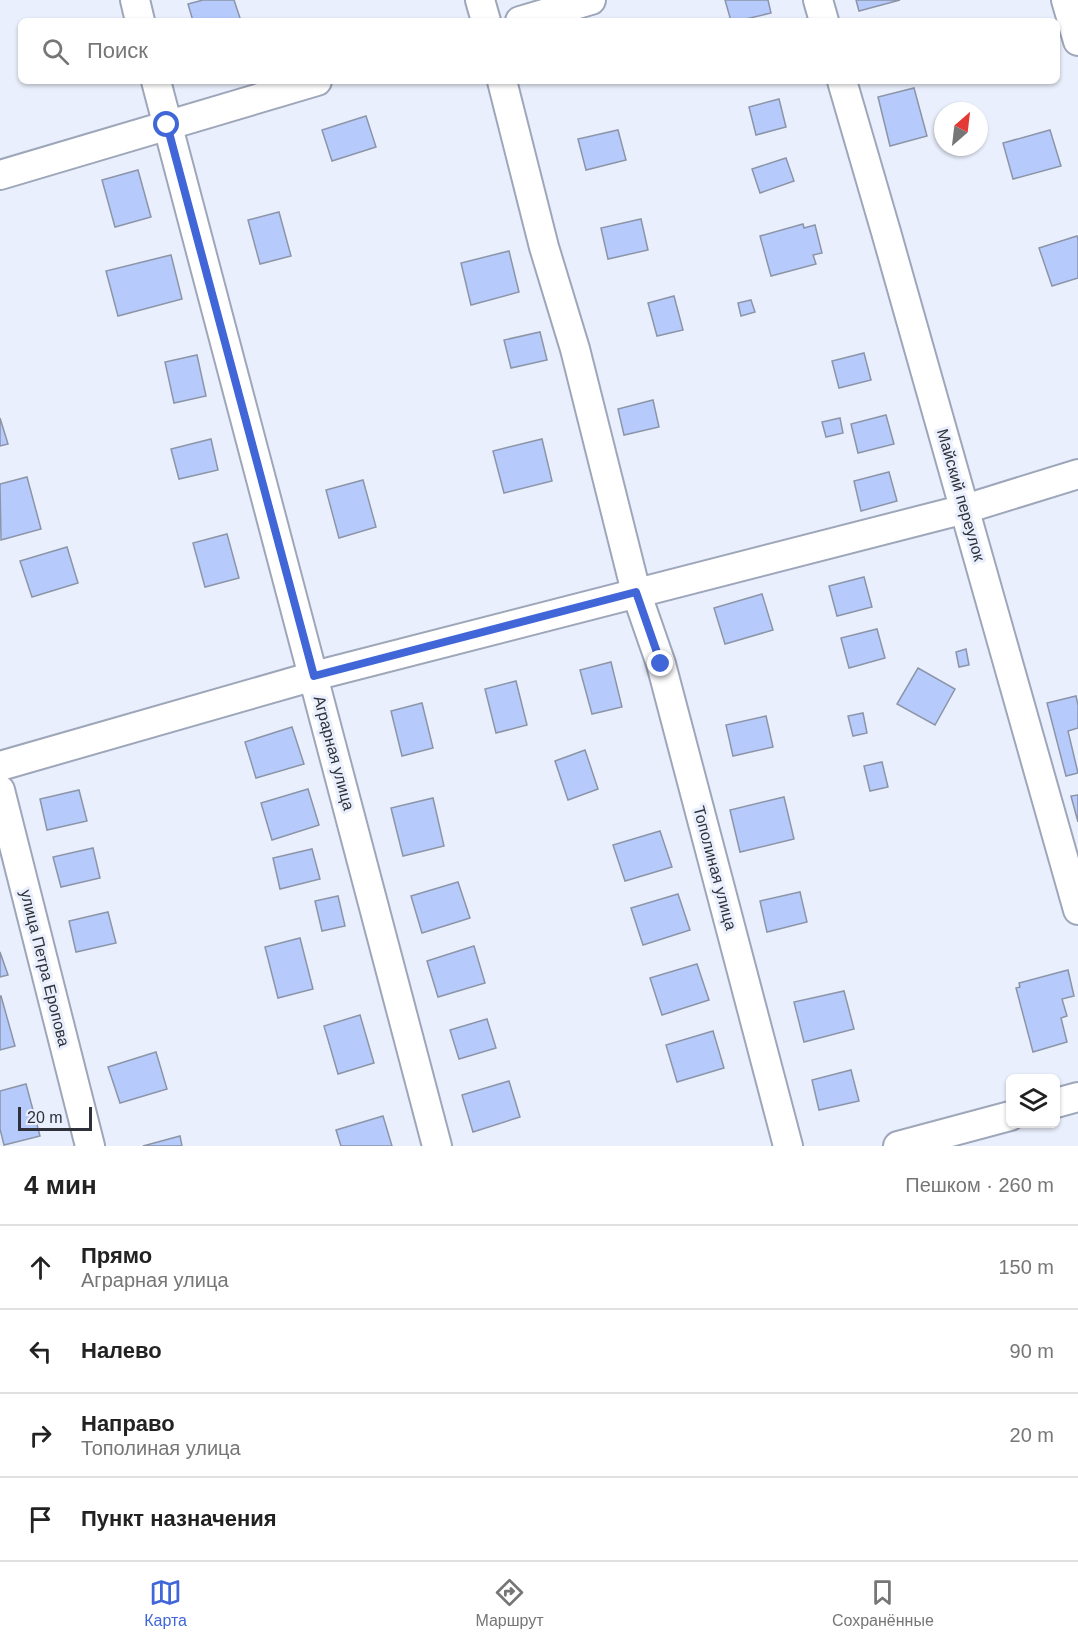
<!DOCTYPE html>
<html lang="ru">
<head>
<meta charset="utf-8">
<style>
	body { margin:0; font-family:Arial,sans-serif; background:#f2f2f2; color:#222 }
	.controls { position:absolute; right:18px; bottom:18px; display:grid; overflow:hidden; border-radius:9px; box-shadow:0 2px 4px #0004 }
	.controls button { width:54px; height:54px; display:grid; place-items:center; padding:0; border:0; border-bottom:2px solid #e0e0e0; background:#fff; color:#222; font:30px sans-serif }
	.compass { position:absolute; left:934px; top:102px; width:54px; height:54px; border-radius:50%; background:#fff; box-shadow:0 2px 4px #0004; rotate:28deg }
	.scale { position:absolute; left:18px; bottom:15px; width:74px; box-sizing:border-box; padding-left:6px; border:3px solid #2e3139; border-top:0; font-size:16px; line-height:21px; white-space:nowrap; color:#2e3139; -webkit-text-stroke:4px #e9effc; paint-order:stroke }
	.stop { position:absolute; width:18px; height:18px; margin:-14px; border:4px solid #4166d8; border-radius:50%; background:#fff }
	.stop.end { background:#4166d8; border-color:#fff; box-shadow:0 2px 6px #0008 }
	.list { margin:0; padding:0; list-style:none }
	h2 { display:flex; justify-content:space-between; align-items:center; height:78px; margin:0; padding:0 24px; font-size:26px }
	h2 small { font-size:20px; font-weight:400; color:#767676 }
	.list li { display:grid; grid-template-columns:39px 1fr auto; gap:18px; align-items:center; box-sizing:border-box; height:84px; padding:0 24px; border-top:2px solid #e0e0e0 }
	.list b { display:block; font-size:22px; white-space:nowrap }
	.list p { margin:0; font-size:20px; white-space:nowrap; color:#767676 }
	.list em { font-size:20px; font-style:normal; color:#767676 }
	.icon { flex:none; width:33px; height:33px; fill:none; stroke:currentColor; stroke-width:2; stroke-linecap:round; stroke-linejoin:round }
	.map { position:relative; flex:none; width:1078px; height:1146px; overflow:hidden }
	.search { position:absolute; background:#fff; box-shadow:0 2px 4px #0004; left:18px; right:18px; top:18px; height:66px; display:flex; align-items:center; gap:15px; box-sizing:border-box; padding:0 21px; border-radius:9px; color:#767676; font-size:22px }
	.sheet { height:414px; background:#fff }
	nav { display:flex; justify-content:space-around; align-items:center; box-sizing:border-box; height:84px; border-top:2px solid #e0e0e0; background:#fff; font-size:16px; color:#767676 }
	nav a { display:grid; justify-items:center; gap:3px }
	nav .on { color:#4166d8 }
	.map>svg:first-child { display:block }
</style>
</head>
<body>
<div class="map">
<svg width="1078" height="1146" viewBox="0 0 1078 1146">
	<rect width="100%" height="100%" fill="#e9effc"/>
	<g fill="#b6cbfc" stroke="#8c95a8" stroke-width="1.5">
		<polygon points="203,0 234,0 241,21 193,21 188,4"/>
		<polygon points="725,0 768,0 771,13 737,21 731,21"/>
		<polygon points="856,0 900,0 859,11"/>
		<polygon points="914,88 927,136 890,146 878,97"/>
		<polygon points="779,99 786,127 756,135 749,107"/>
		<polygon points="366,116 376,147 332,161 322,130"/>
		<polygon points="618,130 626,160 586,170 578,139"/>
		<polygon points="1050,130 1061,166 1013,179 1003,143"/>
		<polygon points="786,158 794,181 760,193 752,169"/>
		<polygon points="138,170 151,217 115,227 102,180"/>
		<polygon points="279,212 291,256 260,264 248,220"/>
		<polygon points="641,219 648,250 608,259 601,228"/>
		<polygon points="803,224 804,228 815,225 822,253 813,255 816,264 771,276 760,236"/>
		<polygon points="1077,236 1078,239 1078,278 1052,286 1039,248"/>
		<polygon points="509,251 519,292 471,305 461,263"/>
		<polygon points="171,255 182,299 118,316 106,271"/>
		<polygon points="674,296 683,330 657,336 648,303"/>
		<polygon points="751,300 755,312 741,316 738,303"/>
		<polygon points="540,332 547,360 511,368 504,340"/>
		<polygon points="864,353 871,380 839,388 832,361"/>
		<polygon points="197,355 206,396 174,403 165,362"/>
		<polygon points="653,400 659,427 624,435 618,409"/>
		<polygon points="886,415 894,444 858,453 851,424"/>
		<polygon points="0,418 8,444 0,446"/>
		<polygon points="840,418 843,433 826,437 822,422"/>
		<polygon points="211,439 218,470 179,479 171,449"/>
		<polygon points="542,439 552,481 504,493 493,451"/>
		<polygon points="889,472 897,501 861,511 854,481"/>
		<polygon points="27,477 41,529 1,540 0,484"/>
		<polygon points="363,480 376,527 339,538 326,490"/>
		<polygon points="227,534 239,578 205,587 193,543"/>
		<polygon points="67,547 78,583 32,597 20,561"/>
		<polygon points="864,577 872,607 837,616 829,586"/>
		<polygon points="762,594 773,630 725,644 714,608"/>
		<polygon points="877,629 885,658 849,668 841,638"/>
		<polygon points="966,649 969,665 959,667 956,652"/>
		<polygon points="611,662 622,707 592,714 580,670"/>
		<polygon points="918,668 955,689 935,725 897,704"/>
		<polygon points="516,681 527,725 496,733 485,689"/>
		<polygon points="1076,696 1078,705 1078,728 1068,731 1078,773 1066,776 1047,703"/>
		<polygon points="422,703 433,748 402,756 391,711"/>
		<polygon points="863,713 867,733 853,736 848,716"/>
		<polygon points="766,716 773,747 733,756 726,725"/>
		<polygon points="292,727 304,764 256,778 245,742"/>
		<polygon points="585,750 598,789 568,800 555,761"/>
		<polygon points="882,762 888,787 870,791 864,766"/>
		<polygon points="308,789 319,825 272,840 261,803"/>
		<polygon points="79,790 87,821 47,830 40,799"/>
		<polygon points="1078,795 1078,822 1071,796"/>
		<polygon points="784,797 794,839 740,852 730,810"/>
		<polygon points="433,798 444,846 403,856 391,808"/>
		<polygon points="660,831 672,867 625,881 613,845"/>
		<polygon points="93,848 100,878 61,887 53,857"/>
		<polygon points="312,849 320,879 280,889 273,858"/>
		<polygon points="458,882 470,918 422,933 411,896"/>
		<polygon points="800,892 807,922 767,932 760,901"/>
		<polygon points="678,894 690,930 643,945 631,908"/>
		<polygon points="338,896 345,926 322,931 315,901"/>
		<polygon points="108,912 116,943 76,952 69,921"/>
		<polygon points="300,938 313,989 278,998 265,947"/>
		<polygon points="474,946 485,983 438,997 427,961"/>
		<polygon points="0,952 8,975 0,977"/>
		<polygon points="697,964 709,1000 662,1015 650,978"/>
		<polygon points="1068,970 1074,996 1062,999 1067,1016 1061,1018 1067,1042 1033,1052 1016,988 1020,987 1019,983"/>
		<polygon points="844,991 854,1029 804,1042 794,1002"/>
		<polygon points="0,996 1,996 15,1046 0,1050"/>
		<polygon points="360,1015 374,1063 338,1074 324,1026"/>
		<polygon points="487,1019 496,1048 459,1059 450,1030"/>
		<polygon points="713,1031 724,1068 677,1082 666,1045"/>
		<polygon points="156,1052 167,1089 120,1103 108,1067"/>
		<polygon points="851,1070 859,1101 819,1110 812,1080"/>
		<polygon points="509,1081 520,1117 473,1132 462,1095"/>
		<polygon points="26,1084 40,1136 4,1145 0,1129 0,1091"/>
		<polygon points="383,1116 392,1146 341,1146 336,1130"/>
		<polygon points="180,1136 182,1146 143,1146"/>
	</g>
	<g fill="none" stroke-linecap="round" stroke-linejoin="round">
		<defs>
			<g id="minor">
				<polyline points="135,0 140,21"/>
				<polyline points="480,0 486,21"/>
				<polyline points="818,0 824,21"/>
				<polyline points="1066,0 1078,41"/>
				<polyline points="520,21 591,0"/>
				<polyline points="156,81 437,1146"/>
				<polyline points="502,81 544,247 575,349 636,592 661,664 788,1146"/>
				<polyline points="842,81 886,232 1078,910"/>
				<polyline points="0,175 317,81"/>
				<polyline points="0,766 314,676 965,509 1078,474"/>
				<polyline points="0,790 90,1146"/>
				<polyline points="1056,1103 1078,1097"/>
				<polyline points="898,1146 1010,1116"/>
			</g>
		</defs>
		<use href="#minor" stroke="#9ea6ba" stroke-width="32"/>
		<use href="#minor" stroke="#fff" stroke-width="28"/>
	</g>
	<g fill="none" stroke-linecap="round" stroke-linejoin="round">
		<polyline stroke="#4166d8" stroke-width="8" points="167,125 314,676 636,592 661,664"/>
	</g>
	<g text-anchor="middle" dominant-baseline="central" stroke-width="6" stroke-linejoin="round" paint-order="stroke">
		<g font-size="16" fill="#2e3139" stroke="#e9effc">
			<text transform="translate(961 495) rotate(74)">Майский переулок</text>
			<text transform="translate(334 753) rotate(75)">Аграрная улица</text>
			<text transform="translate(715 868) rotate(75)">Тополиная улица</text>
			<text transform="translate(45 968) rotate(76)">улица Петра Еропова</text>
		</g>
	</g>
</svg>
<div class="controls">
<button><svg class="icon" aria-label="layers" viewBox="0 0 24 24"><path d="M12 4l9 5-9 5-9-5zM3 14l9 5 9-5"/></svg></button>
</div>
<svg class="compass" viewBox="-18 -18 36 36"><path d="M0-13l5 13h-10z" fill="#e53935"/><path d="M0 13l5-13h-10z" fill="#767676"/></svg>
<div class="scale">20 m</div>
<div class="stop" style="left:167px;top:125px"></div>
<div class="stop end" style="left:661px;top:664px"></div>
<div class="search"><svg class="icon" aria-label="search" viewBox="0 0 24 24"><circle cx="10" cy="10" r="6"/><path d="M15 15l6 6"/></svg>Поиск</div>
</div>
<section class="sheet">
<h2>4 мин<small>Пешком · 260 m</small></h2>
<ul class="list">
<li><svg class="icon" aria-label="ahead" viewBox="0 0 24 24"><path d="M12 20V5M6 11l6-6 6 6"/></svg><div><b>Прямо</b><p>Аграрная улица</p></div><em>150 m</em></li>
<li><svg class="icon" aria-label="left" viewBox="0 0 24 24"><path d="M17 20v-9H6M10 6l-5 5 5 5"/></svg><div><b>Налево</b></div><em>90 m</em></li>
<li><svg class="icon" aria-label="right" viewBox="0 0 24 24"><path d="M7 20v-9h11M14 6l5 5-5 5"/></svg><div><b>Направо</b><p>Тополиная улица</p></div><em>20 m</em></li>
<li><svg class="icon" aria-label="arrive" viewBox="0 0 24 24"><path d="M6 21V4h12l-3 4 3 4H6"/></svg><div><b>Пункт назначения</b></div></li>
</ul>
</section>
<nav>
<a class="on"><svg class="icon" aria-label="map" viewBox="0 0 24 24"><path d="M3 6l6-2 6 2 6-2v14l-6 2-6-2-6 2zM9 4v14M15 6v14"/></svg>Карта</a>
<a><svg class="icon" aria-label="directions" viewBox="0 0 24 24"><path d="M12 3l9 9-9 9-9-9zM9 14v-3h6M13 9l2 2-2 2"/></svg>Маршрут</a>
<a><svg class="icon" aria-label="saved" viewBox="0 0 24 24"><path d="M7 4h10v16l-5-4-5 4z"/></svg>Сохранённые</a>
</nav>
</body>
</html>
